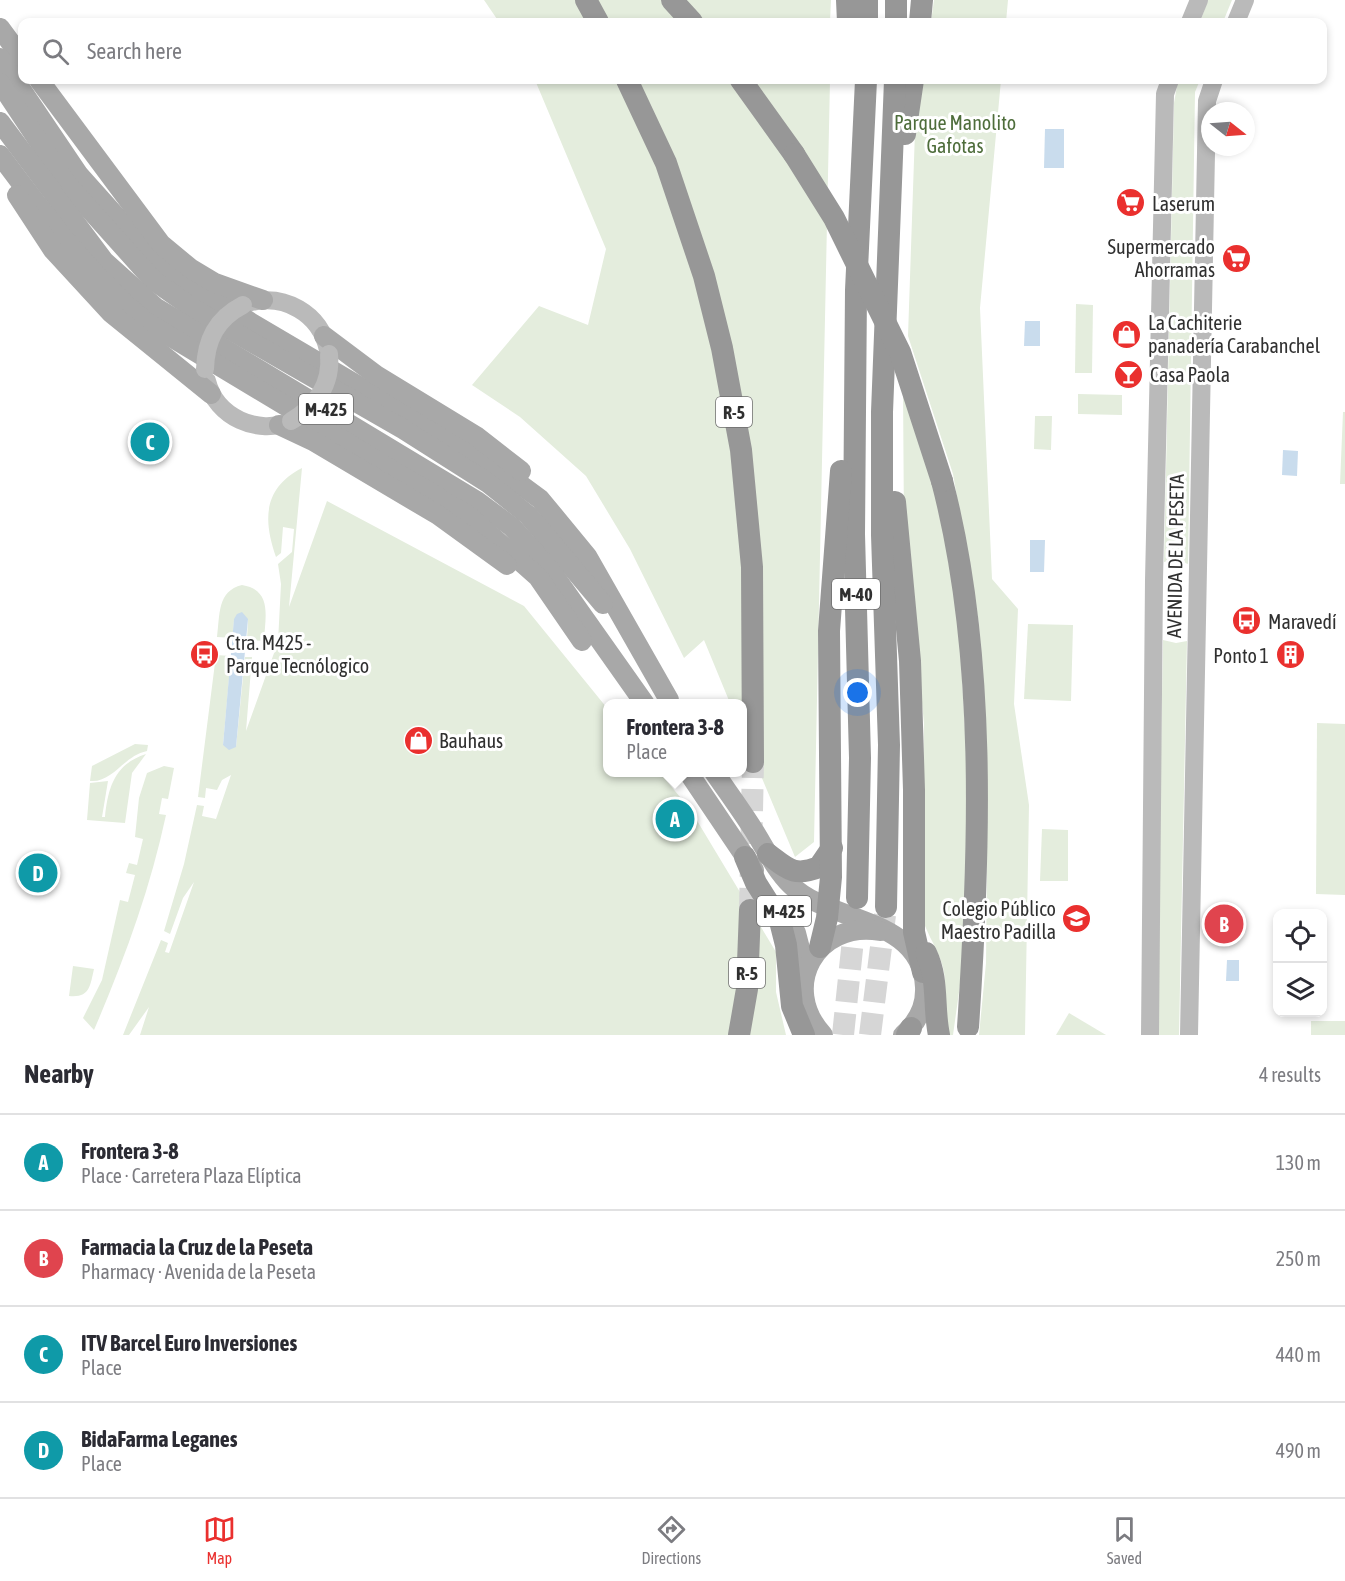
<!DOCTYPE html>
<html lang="en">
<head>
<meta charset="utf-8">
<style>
	body { margin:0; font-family:"Asap Condensed",sans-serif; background:#f2f2f3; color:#2b2b33 }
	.controls { position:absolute; right:18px; bottom:18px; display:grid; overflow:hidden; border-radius:12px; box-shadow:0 3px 9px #0003 }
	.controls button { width:54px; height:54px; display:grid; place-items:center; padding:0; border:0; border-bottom:2px solid #e1e1e2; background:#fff; color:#2b2b33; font:30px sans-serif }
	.compass { position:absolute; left:1201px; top:102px; width:54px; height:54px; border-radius:50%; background:#fff; box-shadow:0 3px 9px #0003; rotate:107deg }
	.you { position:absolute; left:858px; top:693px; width:21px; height:21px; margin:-15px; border:4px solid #fff; border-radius:50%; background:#1a73e8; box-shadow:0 0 0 9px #1a73e833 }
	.badge { display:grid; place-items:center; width:39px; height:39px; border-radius:50%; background:#ea302e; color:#fff; font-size:20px; font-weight:700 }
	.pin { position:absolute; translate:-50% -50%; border:3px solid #fff; box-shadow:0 2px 6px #0006 }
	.popup { position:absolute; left:603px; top:699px; width:144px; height:78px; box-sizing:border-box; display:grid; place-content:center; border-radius:12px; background:#fff; filter:drop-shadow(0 2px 4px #0005); font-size:20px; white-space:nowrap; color:#7c7c81 }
	.popup b { font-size:22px; color:#2b2b33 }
	.popup::after { content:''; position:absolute; left:50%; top:100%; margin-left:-12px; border:12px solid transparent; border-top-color:#fff }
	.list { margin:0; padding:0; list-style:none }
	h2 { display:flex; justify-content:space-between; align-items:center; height:78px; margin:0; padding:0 24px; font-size:26px }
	h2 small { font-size:20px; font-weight:400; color:#7c7c81 }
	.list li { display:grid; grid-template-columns:39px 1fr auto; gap:18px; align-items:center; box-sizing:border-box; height:96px; padding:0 24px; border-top:2px solid #e1e1e2 }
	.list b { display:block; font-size:22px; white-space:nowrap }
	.list p { margin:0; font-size:20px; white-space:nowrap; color:#7c7c81 }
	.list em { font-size:20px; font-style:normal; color:#7c7c81 }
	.icon { flex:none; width:33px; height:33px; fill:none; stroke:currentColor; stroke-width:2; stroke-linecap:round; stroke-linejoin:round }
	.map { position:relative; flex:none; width:1345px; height:1035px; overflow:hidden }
	.search { position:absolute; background:#fff; box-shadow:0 3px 9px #0003; left:18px; right:18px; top:18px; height:66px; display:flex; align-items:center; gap:15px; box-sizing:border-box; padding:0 21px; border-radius:12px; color:#7c7c81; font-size:22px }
	.sheet { height:462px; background:#fff }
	nav { display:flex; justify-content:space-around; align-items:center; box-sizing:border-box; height:84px; border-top:2px solid #e1e1e2; background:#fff; font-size:16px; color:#7c7c81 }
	nav a { display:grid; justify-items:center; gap:3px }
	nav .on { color:#ea302e }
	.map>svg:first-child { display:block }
</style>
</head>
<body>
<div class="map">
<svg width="1345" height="1035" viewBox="0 0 1345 1035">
	<rect width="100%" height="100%" fill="#fff"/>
	<g fill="#e4eddd">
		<polygon points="484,0 831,0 830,22 499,22"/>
		<polygon points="934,0 1008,0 1006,22 931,22"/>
		<polygon points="1208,0 1232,0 1223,22 1200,22"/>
		<polygon points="535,80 830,80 814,842 795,857 743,733 742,704 730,703 704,640 684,658 630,549 586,476 520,417 472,385 539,306 588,325 606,249"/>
		<polygon points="922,80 1001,80 980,308 992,579 1018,609 1014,704 1029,805 1025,1035 979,1035 986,963 987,864 979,624 953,474 908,336 915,131"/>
		<polygon points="1178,80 1200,80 1195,92 1188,564 1177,560 1164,562 1174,103"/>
		<polygon points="1076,304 1093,305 1092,373 1075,373"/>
		<path d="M903,387L937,495L958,611L967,764V935L953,1035H946C941,1010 950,985 941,961C935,944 925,931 921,913L924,723L904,528Z"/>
		<polygon points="1078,394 1122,395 1122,415 1078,414"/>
		<polygon points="1343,412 1345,412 1345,484 1340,484"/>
		<polygon points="1035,416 1052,416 1051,450 1034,449"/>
		<path d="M302,468L289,607L327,501L524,606L607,708L608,772L660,773L690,809L776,952V992L786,1035H140L149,1007L129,1035H123L161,940L168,943L165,952L169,953L194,882L183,898L170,934L164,931L184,864L197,805L204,806L202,816L216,819L231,775L222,780L217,790L206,788L205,798L198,797L216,655L231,656L223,745L236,747L245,657H252L246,731L278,642L281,584L278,564L292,552L294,529L283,527L281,553L276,557C263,520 263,488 302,468Z"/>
		<path d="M242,585C273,590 265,618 264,641L247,640L248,619H234L233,638L217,637C220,615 217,591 242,585Z"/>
		<polygon points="1028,624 1073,625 1071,701 1024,699"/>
		<polygon points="1163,640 1176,643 1187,641 1179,1035 1156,1035"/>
		<polygon points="1317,723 1345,724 1345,895 1316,894"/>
		<path d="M135,744L148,745L147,751C123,756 113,783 90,781L92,766Z"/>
		<path d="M146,754L132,773L125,823L87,820L90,783L108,781L102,817H105C108,787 115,764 146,754Z"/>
		<path d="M164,766L174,768L168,799L162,798L159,814L166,815C150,890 124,960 94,1030L83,1018L102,980L120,900L128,902L135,875L126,873L129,863L137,865L143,839L135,837L139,798L147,773Z"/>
		<polygon points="1042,829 1068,830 1068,881 1040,881"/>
		<path d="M73,966L94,969C90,986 90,998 69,996Z"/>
		<polygon points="1069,1013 1106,1035 1056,1035"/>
		<rect x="1311" y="1021" width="34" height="14"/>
	</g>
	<g fill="#c9dced">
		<polygon points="1045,129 1064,129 1064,168 1044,168"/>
		<polygon points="1025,321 1040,321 1040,346 1024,346"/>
		<polygon points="1283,450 1298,451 1297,476 1282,475"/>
		<polygon points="1030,540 1045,540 1044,572 1030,572"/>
		<polygon points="242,612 248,619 236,747 229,750 223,745 234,619 237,614"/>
		<polygon points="1227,960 1239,960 1239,981 1226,981"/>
	</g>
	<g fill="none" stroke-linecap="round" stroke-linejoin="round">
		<g stroke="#d6d6d6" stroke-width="22" stroke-dasharray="22 11" stroke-linecap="butt">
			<polyline points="750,910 753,762"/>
			<polyline points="843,1035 856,911"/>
			<polyline points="870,1035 886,907"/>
		</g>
		<g stroke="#bababa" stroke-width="18">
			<polyline points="1190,22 1199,0"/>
			<polyline points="1236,22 1245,0"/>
			<path d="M248,303C284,293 320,313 328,350"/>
			<path d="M207,381C216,417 258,436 291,421"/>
			<polyline points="1150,1035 1154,580 1165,94 1170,80"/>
			<polyline points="1189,1035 1207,101 1214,80"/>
		</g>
		<g stroke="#a8a8a8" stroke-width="20">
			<polyline points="0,28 22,58"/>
			<polyline points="0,58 79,175 148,252 170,271 250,322 498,468 540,499 587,556 669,700"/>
			<polyline points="39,80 161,244 190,268 215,283 263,300"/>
			<polyline points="0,83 67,184 153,280 194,309 403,429 488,483 528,515 603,604"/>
			<polyline points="0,122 104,261 155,307 477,501 512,527 551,571 645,704"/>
			<path d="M0,155C45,215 88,274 146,322L469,516L538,577L582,641"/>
			<polyline points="17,195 53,250 111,313 211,394"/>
			<polyline points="324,336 376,375 476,436 521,471"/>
			<polyline points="279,425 313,441 438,515 507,565"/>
			<polyline points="688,772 754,870"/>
			<path d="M714,772C727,791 741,810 753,829C765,848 775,869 791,885C828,923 922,916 925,987C926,1006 917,1023 903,1035"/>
			<polyline points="782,908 796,933 806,972"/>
			<path d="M823,1035C779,987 816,920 880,931"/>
		</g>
		<g stroke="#979797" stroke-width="22">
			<polyline points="586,0 598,22"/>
			<polyline points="672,0 692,22"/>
			<polyline points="847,0 848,22"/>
			<polyline points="867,22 867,0"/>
			<polyline points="896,22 896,0"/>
			<polyline points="920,22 922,0"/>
			<polyline points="627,80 666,163 704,276 722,348 741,450 752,567 753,762"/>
			<polyline points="741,80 794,154"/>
			<polyline points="905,134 913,80"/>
			<path d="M942,481C987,653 980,850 968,1027"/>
			<polyline points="895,502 910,661 914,790 914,932 923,972"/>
			<path d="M768,854C788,869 794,877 819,867L832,848"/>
			<polyline points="745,857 756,883 780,921 786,945 792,1006 804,1035"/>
			<polyline points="857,898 860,758 854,534 856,290 866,80"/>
			<polyline points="886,907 889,745 882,535 882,412 895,80"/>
			<polyline points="820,947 827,918 831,877 829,631 841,471"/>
			<path d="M926,953C939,980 933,1007 939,1035"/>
			<polyline points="739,1035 747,989 750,910"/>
			<polyline points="907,1035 911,1028"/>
		</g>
		<g stroke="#bababa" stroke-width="18">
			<path d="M205,369C206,340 216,319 243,305"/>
			<path d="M291,421C316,407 332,384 329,354"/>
		</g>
		<polyline stroke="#979797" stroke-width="22" points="794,154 834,218 900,352 942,481"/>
	</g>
	<defs>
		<symbol id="supermarket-disc" viewBox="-11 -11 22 22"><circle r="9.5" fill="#ea302e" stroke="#fff"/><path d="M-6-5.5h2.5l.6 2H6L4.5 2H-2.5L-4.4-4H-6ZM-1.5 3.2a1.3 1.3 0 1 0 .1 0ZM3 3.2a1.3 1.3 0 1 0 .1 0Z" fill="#fff"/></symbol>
		<symbol id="shop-disc" viewBox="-11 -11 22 22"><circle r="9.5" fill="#ea302e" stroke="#fff"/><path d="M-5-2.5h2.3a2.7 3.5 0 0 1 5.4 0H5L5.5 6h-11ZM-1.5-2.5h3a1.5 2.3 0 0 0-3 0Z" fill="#fff"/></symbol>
		<symbol id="bar-disc" viewBox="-11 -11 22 22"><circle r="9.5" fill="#ea302e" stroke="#fff"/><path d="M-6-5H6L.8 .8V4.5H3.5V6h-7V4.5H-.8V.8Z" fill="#fff"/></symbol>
		<symbol id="bus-disc" viewBox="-11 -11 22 22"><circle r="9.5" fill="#ea302e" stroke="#fff"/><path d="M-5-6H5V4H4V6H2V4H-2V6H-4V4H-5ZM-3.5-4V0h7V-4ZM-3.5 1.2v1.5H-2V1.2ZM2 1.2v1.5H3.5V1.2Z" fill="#fff"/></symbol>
		<symbol id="building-disc" viewBox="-11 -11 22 22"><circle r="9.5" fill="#ea302e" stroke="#fff"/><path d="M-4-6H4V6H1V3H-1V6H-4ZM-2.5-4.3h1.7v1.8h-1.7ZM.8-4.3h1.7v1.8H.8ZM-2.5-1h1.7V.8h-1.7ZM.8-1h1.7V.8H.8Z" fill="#fff"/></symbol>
		<symbol id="school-disc" viewBox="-11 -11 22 22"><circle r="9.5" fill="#ea302e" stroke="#fff"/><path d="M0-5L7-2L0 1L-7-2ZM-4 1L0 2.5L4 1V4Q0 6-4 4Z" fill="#fff"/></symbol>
	</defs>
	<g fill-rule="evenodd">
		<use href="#supermarket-disc" x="1114" y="186" width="33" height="33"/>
		<use href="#supermarket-disc" x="1220" y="242" width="33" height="33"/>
		<use href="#shop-disc" x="1110" y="318" width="33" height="33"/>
		<use href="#bar-disc" x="1112" y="358" width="33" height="33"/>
		<use href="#bus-disc" x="1230" y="604" width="33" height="33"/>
		<use href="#bus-disc" x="188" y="638" width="33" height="33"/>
		<use href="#building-disc" x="1274" y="638" width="33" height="33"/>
		<use href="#shop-disc" x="402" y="724" width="33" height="33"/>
		<use href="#school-disc" x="1060" y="902" width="33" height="33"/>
	</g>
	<g text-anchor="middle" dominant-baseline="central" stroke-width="6" stroke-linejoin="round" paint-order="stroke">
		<g fill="#fff" stroke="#6e6e6e" stroke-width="1.5">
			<rect x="299" y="394" width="54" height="30" rx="4.5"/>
			<rect x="716" y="397" width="36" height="30" rx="4.5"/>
			<rect x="832" y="579" width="48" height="30" rx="4.5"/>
			<rect x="757" y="896" width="54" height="30" rx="4.5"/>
			<rect x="729" y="958" width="36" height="30" rx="4.5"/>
		</g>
		<g font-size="18" font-weight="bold" fill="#303030">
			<text x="326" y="409">M-425</text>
			<text x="734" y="412">R-5</text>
			<text x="856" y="594">M-40</text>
			<text x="784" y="911">M-425</text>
			<text x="747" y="973">R-5</text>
		</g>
		<g font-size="20" fill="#4e6d3b" stroke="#fff">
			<text x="955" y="122">Parque Manolito<tspan x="955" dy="23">Gafotas</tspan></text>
		</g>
		<g font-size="20" fill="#303030" stroke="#fff" text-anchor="start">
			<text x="1152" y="203">Laserum</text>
			<text x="1215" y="246" text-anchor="end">Supermercado<tspan x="1215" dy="23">Ahorramas</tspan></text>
			<text x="1148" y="322">La Cachiterie<tspan x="1148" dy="23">panadería Carabanchel</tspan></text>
			<text x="1150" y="374">Casa Paola</text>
			<text x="1268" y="621">Maravedí</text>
			<text x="226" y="642">Ctra. M425 -<tspan x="226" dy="23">Parque Tecnólogico</tspan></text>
			<text x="1269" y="655" text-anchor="end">Ponto 1</text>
			<text x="439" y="740">Bauhaus</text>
			<text x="1056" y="908" text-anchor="end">Colegio Público<tspan x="1056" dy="23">Maestro Padilla</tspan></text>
		</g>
		<g font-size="20" fill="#303030" stroke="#fff">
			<text transform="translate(1175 556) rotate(-89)">AVENIDA DE LA PESETA</text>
		</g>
	</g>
</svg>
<div class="controls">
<button><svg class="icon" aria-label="locate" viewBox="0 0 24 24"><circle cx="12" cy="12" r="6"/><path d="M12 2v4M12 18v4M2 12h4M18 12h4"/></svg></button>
<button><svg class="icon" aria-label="layers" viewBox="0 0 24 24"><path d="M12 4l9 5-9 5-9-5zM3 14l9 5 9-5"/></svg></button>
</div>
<svg class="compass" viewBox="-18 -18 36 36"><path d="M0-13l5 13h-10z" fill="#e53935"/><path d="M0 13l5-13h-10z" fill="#7c7c81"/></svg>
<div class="you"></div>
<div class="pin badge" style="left:675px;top:819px;background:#0f9aa8">A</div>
<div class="popup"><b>Frontera 3-8</b>Place</div>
<div class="pin badge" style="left:1224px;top:924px;background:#e0444e">B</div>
<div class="pin badge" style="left:150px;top:442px;background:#0f9aa8">C</div>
<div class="pin badge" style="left:38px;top:873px;background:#0f9aa8">D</div>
<div class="search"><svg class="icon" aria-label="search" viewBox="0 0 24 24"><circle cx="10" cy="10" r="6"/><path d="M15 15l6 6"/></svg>Search here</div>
</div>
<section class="sheet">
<h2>Nearby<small>4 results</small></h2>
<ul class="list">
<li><span class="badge" style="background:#0f9aa8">A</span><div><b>Frontera 3-8</b><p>Place · Carretera Plaza Elíptica</p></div><em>130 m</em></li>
<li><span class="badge" style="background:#e0444e">B</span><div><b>Farmacia la Cruz de la Peseta</b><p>Pharmacy · Avenida de la Peseta</p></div><em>250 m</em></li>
<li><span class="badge" style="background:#0f9aa8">C</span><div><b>ITV Barcel Euro Inversiones</b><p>Place</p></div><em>440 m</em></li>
<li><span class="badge" style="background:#0f9aa8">D</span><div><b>BidaFarma Leganes</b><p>Place</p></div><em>490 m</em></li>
</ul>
</section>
<nav>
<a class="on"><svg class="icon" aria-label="map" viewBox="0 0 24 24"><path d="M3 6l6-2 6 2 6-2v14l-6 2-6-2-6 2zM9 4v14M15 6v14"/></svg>Map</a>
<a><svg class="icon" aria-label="directions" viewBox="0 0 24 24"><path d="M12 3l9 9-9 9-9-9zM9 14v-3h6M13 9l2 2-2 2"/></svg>Directions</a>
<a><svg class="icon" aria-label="saved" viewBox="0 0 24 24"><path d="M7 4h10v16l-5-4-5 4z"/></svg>Saved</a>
</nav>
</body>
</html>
